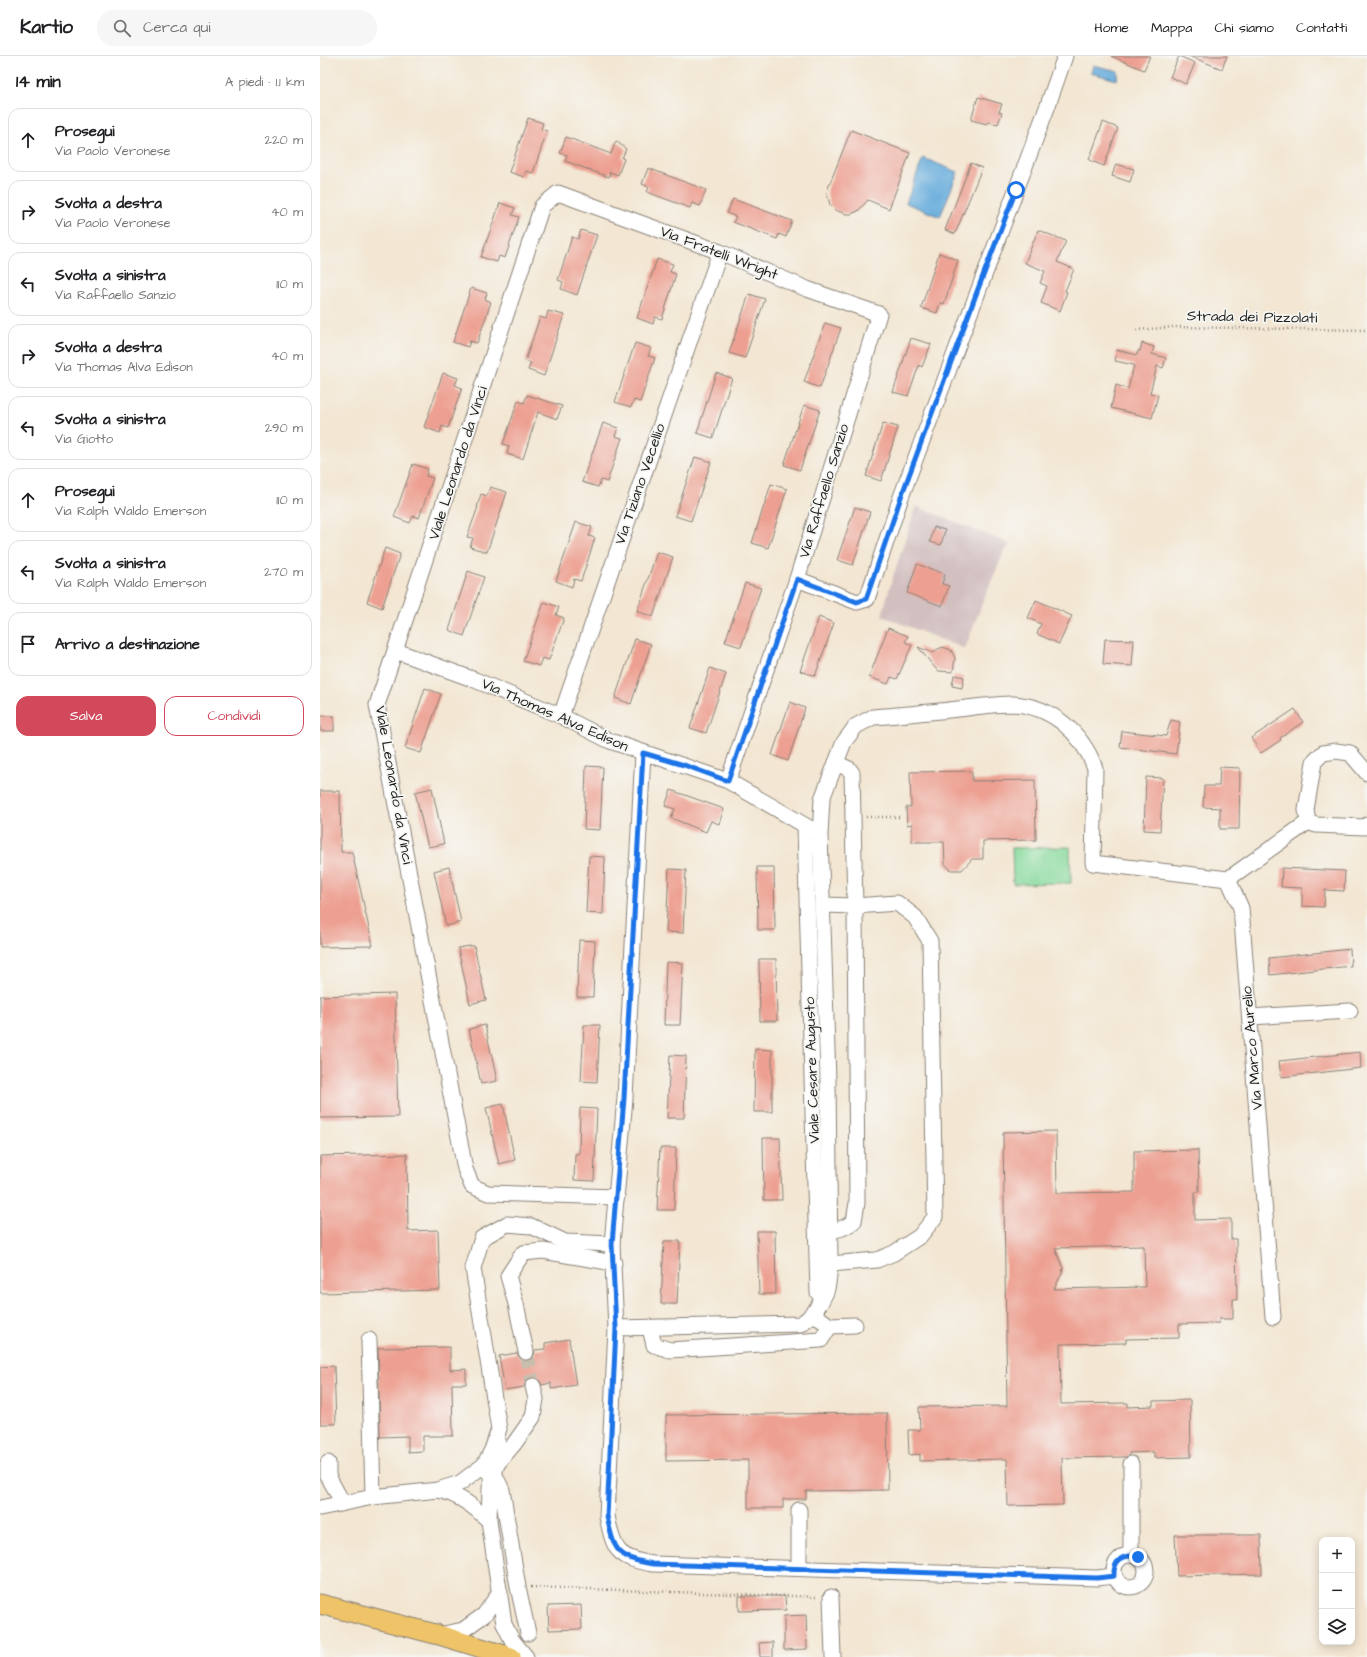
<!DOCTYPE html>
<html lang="it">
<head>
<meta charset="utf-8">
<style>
	body { margin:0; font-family:"Architects Daughter",sans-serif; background:#f6f6f6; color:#202124 }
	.controls { position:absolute; right:12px; bottom:12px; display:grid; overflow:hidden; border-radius:8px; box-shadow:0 2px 10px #0003 }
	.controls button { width:36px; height:36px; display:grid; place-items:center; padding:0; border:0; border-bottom:1px solid #e0e0e0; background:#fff; color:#202124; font:20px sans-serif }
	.stop { position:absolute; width:12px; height:12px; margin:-9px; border:3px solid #1a73e8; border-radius:50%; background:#fff }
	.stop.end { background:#1a73e8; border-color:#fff; box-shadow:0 1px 4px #0008 }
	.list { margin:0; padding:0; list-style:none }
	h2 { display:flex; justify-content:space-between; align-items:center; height:52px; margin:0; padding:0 16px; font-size:17px }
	h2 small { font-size:13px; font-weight:400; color:#757577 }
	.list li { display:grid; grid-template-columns:26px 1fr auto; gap:12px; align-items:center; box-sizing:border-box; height:64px; margin:0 8px 8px; padding:0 8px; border:1px solid #e0e0e0; border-radius:12px }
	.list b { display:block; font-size:15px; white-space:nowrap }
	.list p { margin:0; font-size:13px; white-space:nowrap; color:#757577 }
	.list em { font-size:13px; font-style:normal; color:#757577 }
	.actions { display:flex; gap:8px; padding:12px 16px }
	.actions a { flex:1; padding:9px 0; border:1px solid #d1495b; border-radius:12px; text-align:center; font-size:14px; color:#d1495b }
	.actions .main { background:#d1495b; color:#fff }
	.icon { flex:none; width:22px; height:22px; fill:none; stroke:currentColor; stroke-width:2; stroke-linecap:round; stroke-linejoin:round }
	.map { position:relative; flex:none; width:1047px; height:1601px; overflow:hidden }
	header { display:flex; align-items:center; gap:24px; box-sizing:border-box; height:56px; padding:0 20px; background:#fff; border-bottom:1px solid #e0e0e0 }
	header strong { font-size:19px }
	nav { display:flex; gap:22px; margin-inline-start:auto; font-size:14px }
	.search { width:280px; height:36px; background:#f6f6f6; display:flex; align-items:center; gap:10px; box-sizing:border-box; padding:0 14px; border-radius:22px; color:#757577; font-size:15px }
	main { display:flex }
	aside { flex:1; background:#fff }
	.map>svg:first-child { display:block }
</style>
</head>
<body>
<header>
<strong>Kartio</strong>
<div class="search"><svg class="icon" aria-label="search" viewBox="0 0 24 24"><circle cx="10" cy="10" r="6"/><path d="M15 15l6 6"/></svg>Cerca qui</div>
<nav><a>Home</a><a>Mappa</a><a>Chi siamo</a><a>Contatti</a></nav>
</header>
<main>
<aside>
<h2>14 min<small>A piedi · 1.1 km</small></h2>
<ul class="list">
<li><svg class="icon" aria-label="ahead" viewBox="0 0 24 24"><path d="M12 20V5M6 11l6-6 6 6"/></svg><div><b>Prosegui</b><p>Via Paolo Veronese</p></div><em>220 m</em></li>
<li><svg class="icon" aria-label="right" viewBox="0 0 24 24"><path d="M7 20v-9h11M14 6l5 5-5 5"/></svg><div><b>Svolta a destra</b><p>Via Paolo Veronese</p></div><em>40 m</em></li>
<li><svg class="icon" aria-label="left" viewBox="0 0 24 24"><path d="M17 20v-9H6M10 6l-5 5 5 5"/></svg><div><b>Svolta a sinistra</b><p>Via Raffaello Sanzio</p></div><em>110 m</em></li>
<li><svg class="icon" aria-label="right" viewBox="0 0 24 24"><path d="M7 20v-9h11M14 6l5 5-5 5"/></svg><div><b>Svolta a destra</b><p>Via Thomas Alva Edison</p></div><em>40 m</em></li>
<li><svg class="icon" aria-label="left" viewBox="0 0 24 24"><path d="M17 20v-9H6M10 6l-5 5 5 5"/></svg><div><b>Svolta a sinistra</b><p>Via Giotto</p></div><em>290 m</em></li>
<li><svg class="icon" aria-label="ahead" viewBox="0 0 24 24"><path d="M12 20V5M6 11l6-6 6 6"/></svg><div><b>Prosegui</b><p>Via Ralph Waldo Emerson</p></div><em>110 m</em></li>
<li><svg class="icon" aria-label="left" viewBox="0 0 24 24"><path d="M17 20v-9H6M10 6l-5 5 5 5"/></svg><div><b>Svolta a sinistra</b><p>Via Ralph Waldo Emerson</p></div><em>270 m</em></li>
<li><svg class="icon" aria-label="arrive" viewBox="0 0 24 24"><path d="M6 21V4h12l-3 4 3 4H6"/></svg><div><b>Arrivo a destinazione</b></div></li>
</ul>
<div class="actions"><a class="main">Salva</a><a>Condividi</a></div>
</aside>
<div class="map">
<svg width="1047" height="1601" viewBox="0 0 1047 1601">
	<rect width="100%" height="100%" fill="#f6f6f2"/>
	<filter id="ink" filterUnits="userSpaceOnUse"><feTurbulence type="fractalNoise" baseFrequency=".025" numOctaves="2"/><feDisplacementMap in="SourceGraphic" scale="8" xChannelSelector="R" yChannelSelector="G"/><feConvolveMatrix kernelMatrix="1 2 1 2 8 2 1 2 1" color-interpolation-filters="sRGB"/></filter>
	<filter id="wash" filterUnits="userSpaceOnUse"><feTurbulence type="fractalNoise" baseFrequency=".012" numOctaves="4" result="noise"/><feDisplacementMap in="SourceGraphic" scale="16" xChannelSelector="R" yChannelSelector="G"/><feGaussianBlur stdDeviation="0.9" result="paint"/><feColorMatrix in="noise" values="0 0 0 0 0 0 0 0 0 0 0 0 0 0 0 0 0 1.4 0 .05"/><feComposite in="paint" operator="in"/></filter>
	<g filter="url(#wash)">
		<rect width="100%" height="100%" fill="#f3e6d2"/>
		<polygon fill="#d2bfc0" points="596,450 690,488 688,492 686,492 667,535 645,593 562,560 570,530"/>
		<polygon fill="#87da9c" stroke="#527b5c" points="750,791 751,827 693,828 692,792"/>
		<g fill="#66acdc" stroke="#41647c">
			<polygon points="773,9 798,15 797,24 771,17"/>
			<polygon points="603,102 638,116 620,161 586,147"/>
		</g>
		<g id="blocks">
			<g fill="#eda092" fill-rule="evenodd">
				<polygon points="791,0 830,0 824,14"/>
				<polygon points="859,0 875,7 866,28 850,21"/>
				<polygon points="869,0 907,0 902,13"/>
				<polygon points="658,41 682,48 679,56 682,57 678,68 668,66 667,68 651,64"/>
				<polygon points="208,62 223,67 221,73 227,75 213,117 206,115 204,121 189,116"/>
				<polygon points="783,66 798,72 784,110 769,104"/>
				<polygon points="531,74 590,97 569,153 548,144 538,155 531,158 526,158 515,154 510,149 507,137 508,132"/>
				<polygon points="246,81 291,98 296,85 306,93 302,102 304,103 298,119 290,116 289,121 245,105 247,99 240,97"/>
				<polygon points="651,107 662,112 635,178 625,174"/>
				<polygon points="796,108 814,113 810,126 792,120"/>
				<polygon points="328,112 386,134 380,150 372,147 370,152 327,136 329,131 322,128"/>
				<polygon points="413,143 472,165 466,181 459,178 457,183 413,166 416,161 407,157"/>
				<polygon points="180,147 195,152 192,159 199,161 185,202 179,200 177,206 161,201"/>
				<polygon points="261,174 277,179 257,239 241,233 243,226 238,224 252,181 258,183"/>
				<polygon points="718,174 746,185 737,206 754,213 745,235 747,236 740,255 721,247 727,230 720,227 725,215 705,207"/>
				<polygon points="619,197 638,204 624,248 620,247 617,257 601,252"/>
				<polygon points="337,203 353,208 350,216 356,218 342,263 335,261 333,268 317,262"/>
				<polygon points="151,232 167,237 165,243 171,246 157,287 150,285 148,291 133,286"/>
				<polygon points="429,238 445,243 425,302 409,297"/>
				<polygon points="228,255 244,259 224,320 208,314 211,307 205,305 220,261 226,263"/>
				<polygon points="505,267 521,272 500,332 484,326"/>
				<polygon points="591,282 611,288 602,311 599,309 588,340 573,336"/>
				<polygon points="315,287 331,292 328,300 335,302 320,346 314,344 311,351 295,346"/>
				<polygon points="822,287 834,291 832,298 846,302 843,312 837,310 830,337 838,339 832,362 791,352 796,329 808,333 814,309 795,305 797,294 817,299 818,295 820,295"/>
				<polygon points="123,317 138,322 135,329 142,332 128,372 122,370 120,377 104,371"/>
				<polygon points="396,317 412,322 393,382 377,377"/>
				<polygon points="207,339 242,350 237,363 218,356 203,403 187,398 189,390 183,388 198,345 204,347"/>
				<polygon points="484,349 500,354 480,414 464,409"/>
				<polygon points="283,367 298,372 295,380 302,382 287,426 281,424 278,431 262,426"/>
				<polygon points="563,367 578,371 561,425 546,420"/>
				<polygon points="375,401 391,406 371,465 355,460"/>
				<polygon points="93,408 108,413 106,420 113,422 99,462 93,460 90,467 74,461"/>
				<polygon points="451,428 467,433 448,492 432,487"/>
				<polygon points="170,431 187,436 167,496 150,491 153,482 147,481 158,451 157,451 161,438 167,440"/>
				<polygon points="535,451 550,456 533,509 517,504"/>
				<polygon points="256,466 272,471 269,480 275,482 261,525 254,523 252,531 236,525"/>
				<polygon points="614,471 625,474 621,489 610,486"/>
				<polygon points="65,492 80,498 62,552 47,546"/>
				<polygon points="337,496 353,501 333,561 317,555"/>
				<polygon points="597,508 625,518 622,528 629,530 622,550 587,537"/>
				<polygon points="148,515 164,521 144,580 129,574"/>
				<polygon points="425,527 441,532 421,591 405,586"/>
				<polygon points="716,544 752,560 739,588 717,578 721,568 708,562"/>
				<polygon points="224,546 239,551 236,559 244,562 229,604 222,602 219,610 203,605"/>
				<polygon points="499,561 514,567 495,620 480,615"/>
				<polygon points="568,572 588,580 585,586 592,589 577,623 571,621 568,628 549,621"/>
				<polygon points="315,583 331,588 311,648 295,642"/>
				<polygon points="785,583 814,584 812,610 783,608"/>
				<polygon points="598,591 613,597 618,593 623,591 631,594 635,602 633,616 619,615 615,612"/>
				<polygon points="390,612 406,618 386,677 370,672"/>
				<polygon points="634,619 644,621 642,632 632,630"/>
				<polygon points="105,632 121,638 101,697 85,692"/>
				<polygon points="470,646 485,652 468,705 452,699"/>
				<polygon points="975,653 983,666 960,682 961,684 941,697 931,682"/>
				<rect x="0" y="660" width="14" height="15"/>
				<polygon points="851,664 860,666 856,698 800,691 802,675 846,680"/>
				<polygon points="266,710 283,711 280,774 264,773"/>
				<polygon points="900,711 920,712 919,773 900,773 900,752 883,751 884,730 899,730"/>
				<polygon points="652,715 652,725 715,724 716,784 663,785 663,803 652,803 642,814 631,814 625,808 624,786 592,786 592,768 587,769 586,751 591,751 590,716"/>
				<polygon points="826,721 843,722 840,775 824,774"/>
				<polygon points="112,732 124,788 108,791 95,736"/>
				<polygon points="351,734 404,753 399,768 391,765 386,776 351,762 355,753 345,750"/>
				<polygon points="0,735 20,735 21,796 32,796 53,890 0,891"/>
				<polygon points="269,800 285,801 283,858 266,857"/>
				<polygon points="129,811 141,866 126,870 114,815"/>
				<polygon points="437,811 454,811 455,874 438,874"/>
				<polygon points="962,812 1025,815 1024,835 1005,834 1004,851 982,850 982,832 961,831"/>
				<polygon points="349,813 366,814 363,877 346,876"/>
				<polygon points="259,884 275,885 273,941 257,941"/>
				<polygon points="150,890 154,890 166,944 150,948 138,892"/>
				<polygon points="1030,893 1031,910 950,919 949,902"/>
				<polygon points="439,903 456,903 457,965 440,965"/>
				<polygon points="346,906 363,907 360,969 344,969"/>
				<polygon points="75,938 78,1061 0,1062 0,940"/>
				<polygon points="165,969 177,1025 161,1028 149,973"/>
				<polygon points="264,969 280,969 277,1026 261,1025"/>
				<polygon points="435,993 452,994 452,1056 434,1056"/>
				<polygon points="1040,996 1041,1012 961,1021 959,1005"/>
				<polygon points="350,999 366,1000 364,1062 347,1062"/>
				<polygon points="183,1048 195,1104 179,1108 166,1052"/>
				<polygon points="260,1052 277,1053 274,1125 254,1124 255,1098 259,1098"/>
				<path d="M736,1075L737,1137L814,1136V1095L878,1094L879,1136H875V1164L911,1163V1183H916L917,1244L913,1243V1263H899V1267L859,1268V1282L806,1283V1287L740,1288L741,1348L808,1347V1351L833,1350V1345L870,1344L871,1401L834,1402V1396L809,1397V1400L805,1401L742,1402L743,1449L688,1450L687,1403L600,1405V1398L589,1399L588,1374H600L599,1351L687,1350L683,1076ZM824,1190L825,1231L734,1233L742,1217L743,1212L735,1192Z"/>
				<polygon points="443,1082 460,1082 462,1144 444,1144"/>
				<polygon points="340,1092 356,1092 354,1154 337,1154"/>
				<polygon points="87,1098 88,1175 118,1174 120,1234 0,1237 0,1100"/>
				<polygon points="437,1175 455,1175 456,1238 439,1238"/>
				<polygon points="344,1185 360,1185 357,1248 341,1248"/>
				<polygon points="249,1283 256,1329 231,1333 231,1327 222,1329 219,1324 211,1321 207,1324 204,1331 185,1334 179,1300 197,1297 200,1302 204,1305 208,1305 214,1299 215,1294 225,1293 225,1287"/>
				<polygon points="130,1291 130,1314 146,1313 146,1328 132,1328 133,1380 103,1380 103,1395 88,1396 88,1380 60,1381 58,1292"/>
				<polygon points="14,1310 16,1368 0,1368 0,1311"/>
				<polygon points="567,1357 568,1434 486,1435 486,1443 463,1443 463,1452 428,1452 428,1404 346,1405 346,1359"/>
				<polygon points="855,1479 941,1479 942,1518 857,1520"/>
				<polygon points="419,1540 465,1540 466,1554 419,1555"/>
				<polygon points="261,1549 262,1573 229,1574 228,1550"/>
				<polygon points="486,1559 487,1593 464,1594 464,1560"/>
				<polygon points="453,1586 453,1601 440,1601 439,1587"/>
			</g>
		</g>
	</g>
	<g filter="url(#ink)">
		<use href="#blocks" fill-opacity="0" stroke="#888177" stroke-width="1"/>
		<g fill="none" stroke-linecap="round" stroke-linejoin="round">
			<polyline stroke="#c8beae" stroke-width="15" stroke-dasharray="15 8" stroke-linecap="butt" points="206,1296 213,1330"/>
			<defs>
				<g id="minor">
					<polyline points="477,523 537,546 547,543 581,441 728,49 745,0"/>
					<polyline points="76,595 155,624 241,660 290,685 408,725 493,774"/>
					<polyline points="241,660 400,196"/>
					<path d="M323,697L305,1042L292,1188L296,1272L287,1460C294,1495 297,1502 333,1508L777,1522L794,1520"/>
					<polyline points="1047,717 1030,697 1016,695 1003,697 994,706 986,754 988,766 996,769 1045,771 1047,769"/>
					<polyline points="485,770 498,1237"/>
					<polyline points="502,849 535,850 577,847 595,861 610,885 615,1161 600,1180 574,1197 557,1204 510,1208"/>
					<polyline points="930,961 1030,955"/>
					<polyline points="297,1141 168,1137 152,1130 145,1113 57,649 222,150 238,137 400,196 487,233 559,258 477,523 408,725"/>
					<path d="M497,1174C512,1175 522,1175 534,1165L537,1147L535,850L532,717L529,713L516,707"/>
					<polyline points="953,1261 921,852 908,823 988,766"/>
					<polyline points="510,1270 535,1269"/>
					<path d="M296,1272L480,1268C491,1262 501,1248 506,1236C509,1228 509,1217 510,1208L508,1024L500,778L502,743L524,686L536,670L553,661C581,659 610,656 638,653C656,651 675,648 693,648C732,650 762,677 775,712L773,807L908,823"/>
					<polyline points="330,1272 334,1289 350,1294 501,1284 510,1270 492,1257"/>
					<polyline points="49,1284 53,1441"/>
					<polyline points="206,1296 196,1248 188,1220 203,1197 223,1195 294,1207"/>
					<polyline points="178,1387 177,1408 170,1432 169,1465 184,1568 192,1584 206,1601"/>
					<polyline points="8,1407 8,1420 20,1442 21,1448"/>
					<polyline points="177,1408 194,1388 213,1361 216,1343 213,1330"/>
					<polyline points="811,1408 811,1499"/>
					<polyline points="169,1417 174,1417 182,1434 198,1531 208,1577"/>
					<path d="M118,1434C138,1438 154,1450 169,1465"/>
					<polyline points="0,1452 53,1441 118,1434 140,1427 164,1409 172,1394 179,1373 153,1212 162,1182 187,1168 211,1170 245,1186 292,1188"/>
					<polyline points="479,1454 479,1512"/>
					<circle cx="810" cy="1515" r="16"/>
					<polyline points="511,1541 513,1601"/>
					<polyline points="119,1579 143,1574 164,1559 180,1536"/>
				</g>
				<polyline id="major" points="0,1548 119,1579 191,1601"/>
			</defs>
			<use href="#minor" stroke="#888177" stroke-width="17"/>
			<use href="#major" stroke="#888177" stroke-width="21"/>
			<g stroke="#888177" stroke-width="2.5" stroke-dasharray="1 3" stroke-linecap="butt">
				<polyline points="816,274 853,271 1047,274"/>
				<polyline points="546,761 581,761"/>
				<polyline points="211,1531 498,1541"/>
			</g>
			<use href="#minor" stroke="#fff" stroke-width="15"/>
			<use href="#major" stroke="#efc469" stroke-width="19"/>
		</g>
	</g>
	<g fill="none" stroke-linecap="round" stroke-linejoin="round" filter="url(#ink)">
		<path stroke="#1a73e8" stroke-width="5" d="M696,134L658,233L581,441L546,543L537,546L477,523L408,725L364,709L323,697L304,1042L292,1188L296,1272L287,1460C294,1495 297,1502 333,1508L777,1522L794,1520C793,1505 803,1497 818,1501"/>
	</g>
	<g text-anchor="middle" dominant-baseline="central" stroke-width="3.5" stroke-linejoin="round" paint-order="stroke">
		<g font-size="15" fill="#1c1c1c" stroke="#f6f6f2">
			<text transform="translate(399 197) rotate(21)">Via Fratelli Wright</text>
			<text transform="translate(932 261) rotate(1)">Strada dei Pizzolati</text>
			<text transform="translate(138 407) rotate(-72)">Viale Leonardo da Vinci</text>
			<text transform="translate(320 428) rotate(-71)">Via Tiziano Vecellio</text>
			<text transform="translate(504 435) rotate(-73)">Via Raffaello Sanzio</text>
			<text transform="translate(235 659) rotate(24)">Via Thomas Alva Edison</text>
			<text transform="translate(74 729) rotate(80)">Viale Leonardo da Vinci</text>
			<text transform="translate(932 992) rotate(-95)">Via Marco Aurelio</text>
			<text transform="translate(492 1014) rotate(-92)">Viale Cesare Augusto</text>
		</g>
	</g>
</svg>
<div class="controls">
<button>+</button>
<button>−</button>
<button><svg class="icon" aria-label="layers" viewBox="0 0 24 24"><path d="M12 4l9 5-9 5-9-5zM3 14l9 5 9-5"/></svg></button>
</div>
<div class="stop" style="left:696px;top:134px"></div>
<div class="stop end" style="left:818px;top:1501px"></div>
</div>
</main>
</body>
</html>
